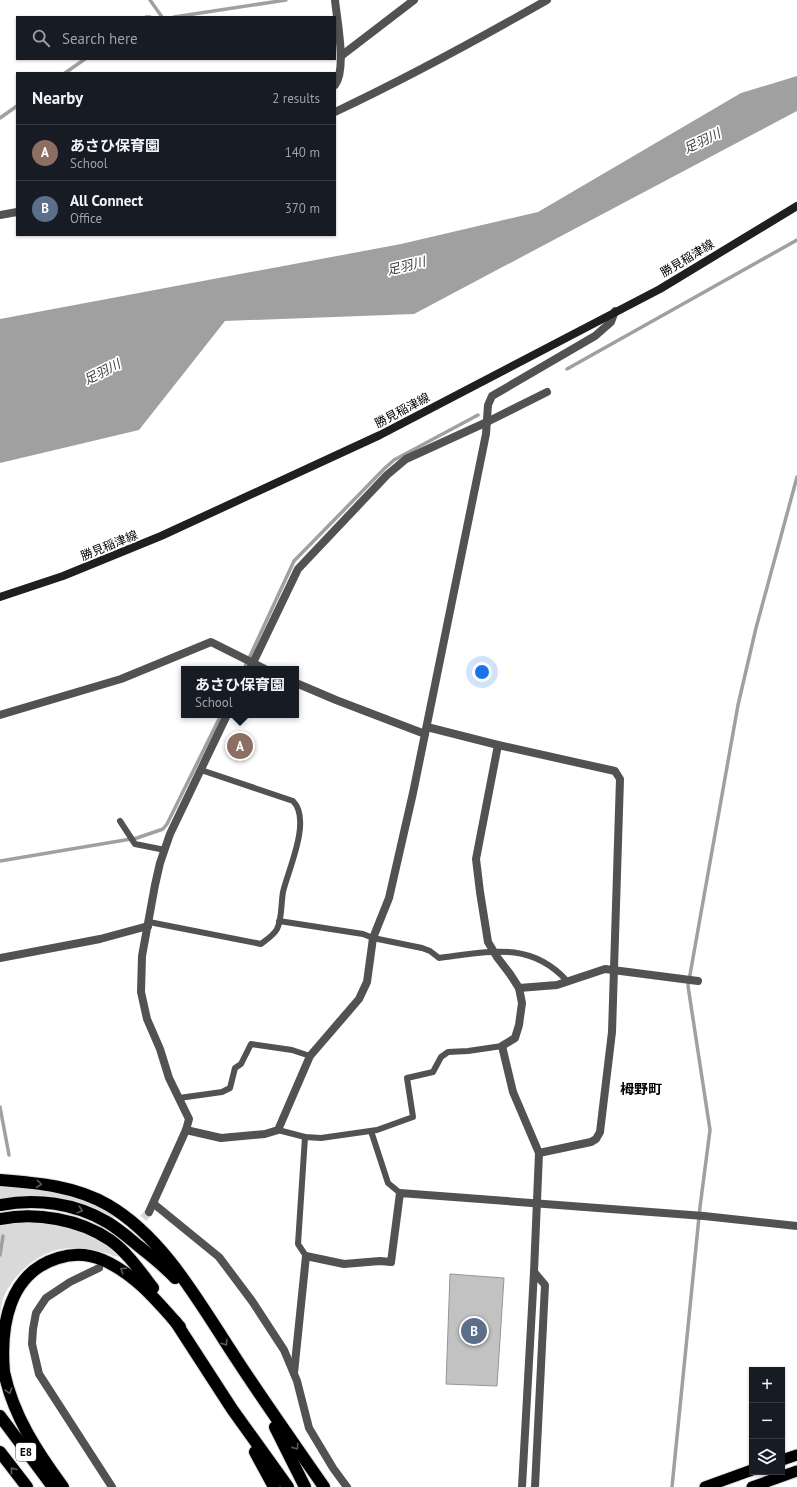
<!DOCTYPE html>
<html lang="en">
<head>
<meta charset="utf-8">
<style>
	body { margin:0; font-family:"PT Sans","Noto Sans JP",sans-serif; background:#20242c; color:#f1f3f6 }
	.controls { position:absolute; right:12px; bottom:12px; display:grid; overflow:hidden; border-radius:0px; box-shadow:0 1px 3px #0004 }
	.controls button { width:36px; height:36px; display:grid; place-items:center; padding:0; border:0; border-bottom:1px solid #363941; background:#171b24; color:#f1f3f6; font:20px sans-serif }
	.you { position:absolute; left:482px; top:672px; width:14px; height:14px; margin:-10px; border:3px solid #fff; border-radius:50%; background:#1a73e8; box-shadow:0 0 0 6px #1a73e833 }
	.badge { display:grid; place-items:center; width:26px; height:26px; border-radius:50%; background:#ea580c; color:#fff; font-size:13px; font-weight:700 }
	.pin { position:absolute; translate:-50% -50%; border:2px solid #fff; box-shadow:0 1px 4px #0006 }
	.popup { position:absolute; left:181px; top:666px; width:118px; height:52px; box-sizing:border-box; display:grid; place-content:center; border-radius:0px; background:#171b24; filter:drop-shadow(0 1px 3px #0005); font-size:13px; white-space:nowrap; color:#9ea1a6 }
	.popup b { font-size:15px; color:#f1f3f6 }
	.popup::after { content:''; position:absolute; left:50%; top:100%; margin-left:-8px; border:8px solid transparent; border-top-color:#171b24 }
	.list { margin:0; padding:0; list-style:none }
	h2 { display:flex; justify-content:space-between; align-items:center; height:52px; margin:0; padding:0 16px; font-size:17px }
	h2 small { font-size:13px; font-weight:400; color:#9ea1a6 }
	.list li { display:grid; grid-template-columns:26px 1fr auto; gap:12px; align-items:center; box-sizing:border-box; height:56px; padding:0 16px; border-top:1px solid #363941 }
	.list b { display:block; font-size:15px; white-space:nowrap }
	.list p { margin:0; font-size:13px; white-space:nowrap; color:#9ea1a6 }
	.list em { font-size:13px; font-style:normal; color:#9ea1a6 }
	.icon { flex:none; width:22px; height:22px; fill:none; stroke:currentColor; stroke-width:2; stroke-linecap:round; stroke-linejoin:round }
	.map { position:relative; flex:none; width:797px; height:1487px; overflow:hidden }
	.search { position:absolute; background:#171b24; box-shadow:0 1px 3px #0004; left:16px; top:16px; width:320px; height:44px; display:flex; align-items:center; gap:10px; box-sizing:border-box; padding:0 14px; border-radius:0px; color:#9ea1a6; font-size:15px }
	.panel { position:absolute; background:#171b24; box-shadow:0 1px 3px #0004; left:16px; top:72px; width:320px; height:164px; border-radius:0px }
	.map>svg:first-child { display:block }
</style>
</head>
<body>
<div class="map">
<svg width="797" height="1487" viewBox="0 0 797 1487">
	<rect width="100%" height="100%" fill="#fff"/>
	<g fill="#d9d9d9">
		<path d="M0,1185L76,1194L116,1215L113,1220C98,1213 81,1203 65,1199C48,1196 16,1195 0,1199Z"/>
		<path d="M29,1221C55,1225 84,1228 106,1243C113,1248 119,1254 126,1259C109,1254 92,1248 74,1248C44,1247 16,1270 4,1296C2,1302 1,1309 0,1314V1226Z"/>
	</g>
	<polygon fill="#a0a0a0" points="797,76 797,111 414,314 225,321 139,430 0,463 0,319 401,244 538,212 741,93"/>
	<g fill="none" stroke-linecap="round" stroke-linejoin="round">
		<g stroke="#a0a0a0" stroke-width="3.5">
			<polyline points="150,0 162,17"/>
			<polyline points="146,17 150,17"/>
			<polyline points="174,17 286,0"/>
			<polyline points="65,73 85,59"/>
			<polyline points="0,118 17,106"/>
			<polyline points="567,369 797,240"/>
			<polyline points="244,669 294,561 385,468 394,460 478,415"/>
			<polyline points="0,861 137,838 163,829 167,824 221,715"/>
			<polyline points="0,1107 9,1155"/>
			<polyline points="0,1255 3,1236"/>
			<polyline points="672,1487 700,1207 710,1130 688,986 738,705 756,628 797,477"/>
		</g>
	</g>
	<polygon fill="#c2c2c2" stroke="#969696" points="450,1274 504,1278 497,1386 446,1384"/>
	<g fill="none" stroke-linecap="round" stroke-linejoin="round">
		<polyline stroke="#d9d9d9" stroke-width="8" stroke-dasharray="8 4" stroke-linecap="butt" points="103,1263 149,1212"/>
		<defs>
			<g id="trunk">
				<polyline points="782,1460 797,1455"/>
				<polyline points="705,1487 752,1470"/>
				<polyline points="752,1487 797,1471"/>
			</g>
			<g id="motorway">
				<path d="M0,1180C38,1183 75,1186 108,1205C165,1238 201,1306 237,1360C265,1403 295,1445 324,1487"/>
				<path d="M0,1205C36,1198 75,1203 107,1222C119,1229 130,1239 141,1248C152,1257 165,1267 175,1278"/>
				<path d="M0,1219C36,1212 79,1219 110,1240C127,1252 140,1271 153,1288"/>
				<polyline points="175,1321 232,1409 288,1487"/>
				<polyline points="0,1416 53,1487"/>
				<polyline points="275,1427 305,1487"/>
				<polyline points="0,1452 27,1487"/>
				<polyline points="255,1452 274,1487"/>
				<path d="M63,1487C37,1452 13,1415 4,1372C0,1325 9,1273 58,1258C73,1253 89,1254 103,1260C135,1274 157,1301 180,1327"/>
			</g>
		</defs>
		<use href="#trunk" stroke="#dbdbdb" stroke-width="13"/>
		<use href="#motorway" stroke="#dbdbdb" stroke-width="14"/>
		<g stroke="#525252" stroke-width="6">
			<polyline points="120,821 135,844 165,850"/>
			<path d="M279,921L363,934L373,938L422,948L430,951L439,958C487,952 530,940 567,981"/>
			<path d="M149,922L261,944C266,940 274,935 277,929C282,920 281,903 283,892C288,870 312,820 293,801L201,770"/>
			<polyline points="179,1098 222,1092 230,1088 235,1068 241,1064 251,1044 292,1050 310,1056"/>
			<polyline points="278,1130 305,1137 321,1138 377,1130 413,1117 407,1078 433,1072 441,1057 448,1052 468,1051 502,1046"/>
			<polyline points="371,1131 388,1183 400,1193"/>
			<polyline points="305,1137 298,1244 306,1256"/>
		</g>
		<g stroke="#525252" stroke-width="8">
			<polyline points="341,56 414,0"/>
			<path d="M335,85C347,69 337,21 335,0"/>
			<polyline points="250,669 298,569 387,475 406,459 487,422 547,392"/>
			<polyline points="296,683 336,700 425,734"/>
			<polyline points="0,715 121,679 211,642 265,669"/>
			<polyline points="427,727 498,745 615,771 620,779 612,1032 600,1132 596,1139 591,1142 539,1153"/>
			<polyline points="498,745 476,859 480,892 488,942 497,957 510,974 519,988 522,1003 519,1025 515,1038 502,1046 513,1092 539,1153 534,1272 545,1285 535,1487"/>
			<polyline points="0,958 100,939 148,926"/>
			<polyline points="519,988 557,985 605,969 698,981"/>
			<polyline points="186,1130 221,1138 265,1134 278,1130 310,1056 359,999 367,982 373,938 389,898 413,793 486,434 488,405 492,396 595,336 611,322 615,311"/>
			<polyline points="154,1204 219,1257 252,1301 284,1350 297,1381 309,1428 333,1468 347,1487"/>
			<polyline points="149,1212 186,1130 189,1119 169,1078 160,1049 147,1019 141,992 142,956 155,885 160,863 170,834 227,715"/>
			<polyline points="99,1268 70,1282 46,1298 36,1313 33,1329 32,1344 39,1374 112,1487"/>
			<polyline points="294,1373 306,1256 344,1264 380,1261 391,1262"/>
			<polyline points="522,1487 534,1272"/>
		</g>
		<g stroke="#525252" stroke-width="8">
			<path d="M335,112C407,78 477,40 547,0"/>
			<polyline points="0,215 17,212"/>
			<polyline points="391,1262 400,1193 704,1216 797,1226"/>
		</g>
		<polyline stroke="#1f1f1f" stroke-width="8" points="0,597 63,576 161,536 380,435 660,289 797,206"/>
		<use href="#trunk" stroke="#000" stroke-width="11"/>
		<use href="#motorway" stroke="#000" stroke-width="12"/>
	</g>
	<defs><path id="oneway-chevron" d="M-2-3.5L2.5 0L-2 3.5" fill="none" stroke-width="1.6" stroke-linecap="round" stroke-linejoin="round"/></defs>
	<g stroke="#595959">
		<use href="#oneway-chevron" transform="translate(39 1184) rotate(6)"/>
		<use href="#oneway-chevron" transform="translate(80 1210) rotate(17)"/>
		<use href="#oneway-chevron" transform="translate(123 1270) rotate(-146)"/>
		<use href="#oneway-chevron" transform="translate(225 1343) rotate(57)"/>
		<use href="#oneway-chevron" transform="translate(9 1391) rotate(73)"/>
		<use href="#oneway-chevron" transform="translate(296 1447) rotate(55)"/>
		<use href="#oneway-chevron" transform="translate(13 1470) rotate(-128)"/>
	</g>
	<g text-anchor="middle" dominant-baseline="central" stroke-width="3.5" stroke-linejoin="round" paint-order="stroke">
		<rect fill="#fff" stroke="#4c4c4c" stroke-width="1" x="16" y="1443" width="20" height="18" rx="3"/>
		<g font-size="11" font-weight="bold" fill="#000">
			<text x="26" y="1452">E8</text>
		</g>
		<g font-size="12" fill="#000" stroke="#fff">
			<text transform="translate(687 258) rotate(-31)">勝見稲津線</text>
			<text transform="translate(402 410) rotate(-28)">勝見稲津線</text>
			<text transform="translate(109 545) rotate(-22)">勝見稲津線</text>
		</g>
		<g font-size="13" font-style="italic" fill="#414141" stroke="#fff">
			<text transform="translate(702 141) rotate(-26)">足羽川</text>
			<text transform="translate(406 266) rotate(-14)">足羽川</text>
			<text transform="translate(102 372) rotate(-27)">足羽川</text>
		</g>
		<g font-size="14" font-weight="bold" fill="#000" stroke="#fff">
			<text x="641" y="1089">栂野町</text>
		</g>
	</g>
</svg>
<div class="controls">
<button>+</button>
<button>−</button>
<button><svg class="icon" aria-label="layers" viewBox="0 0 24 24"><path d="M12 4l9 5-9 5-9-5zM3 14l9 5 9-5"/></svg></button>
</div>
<div class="you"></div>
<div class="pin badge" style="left:240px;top:746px;background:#8d6e63">A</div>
<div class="popup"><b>あさひ保育園</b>School</div>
<div class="pin badge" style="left:474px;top:1331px;background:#5c6f8a">B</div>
<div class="search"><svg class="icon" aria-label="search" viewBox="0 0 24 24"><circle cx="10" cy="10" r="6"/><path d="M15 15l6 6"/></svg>Search here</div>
<section class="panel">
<h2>Nearby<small>2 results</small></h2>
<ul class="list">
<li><span class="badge" style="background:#8d6e63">A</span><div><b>あさひ保育園</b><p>School</p></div><em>140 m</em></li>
<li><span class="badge" style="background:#5c6f8a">B</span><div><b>All Connect</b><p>Office</p></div><em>370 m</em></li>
</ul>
</section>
</div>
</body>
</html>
